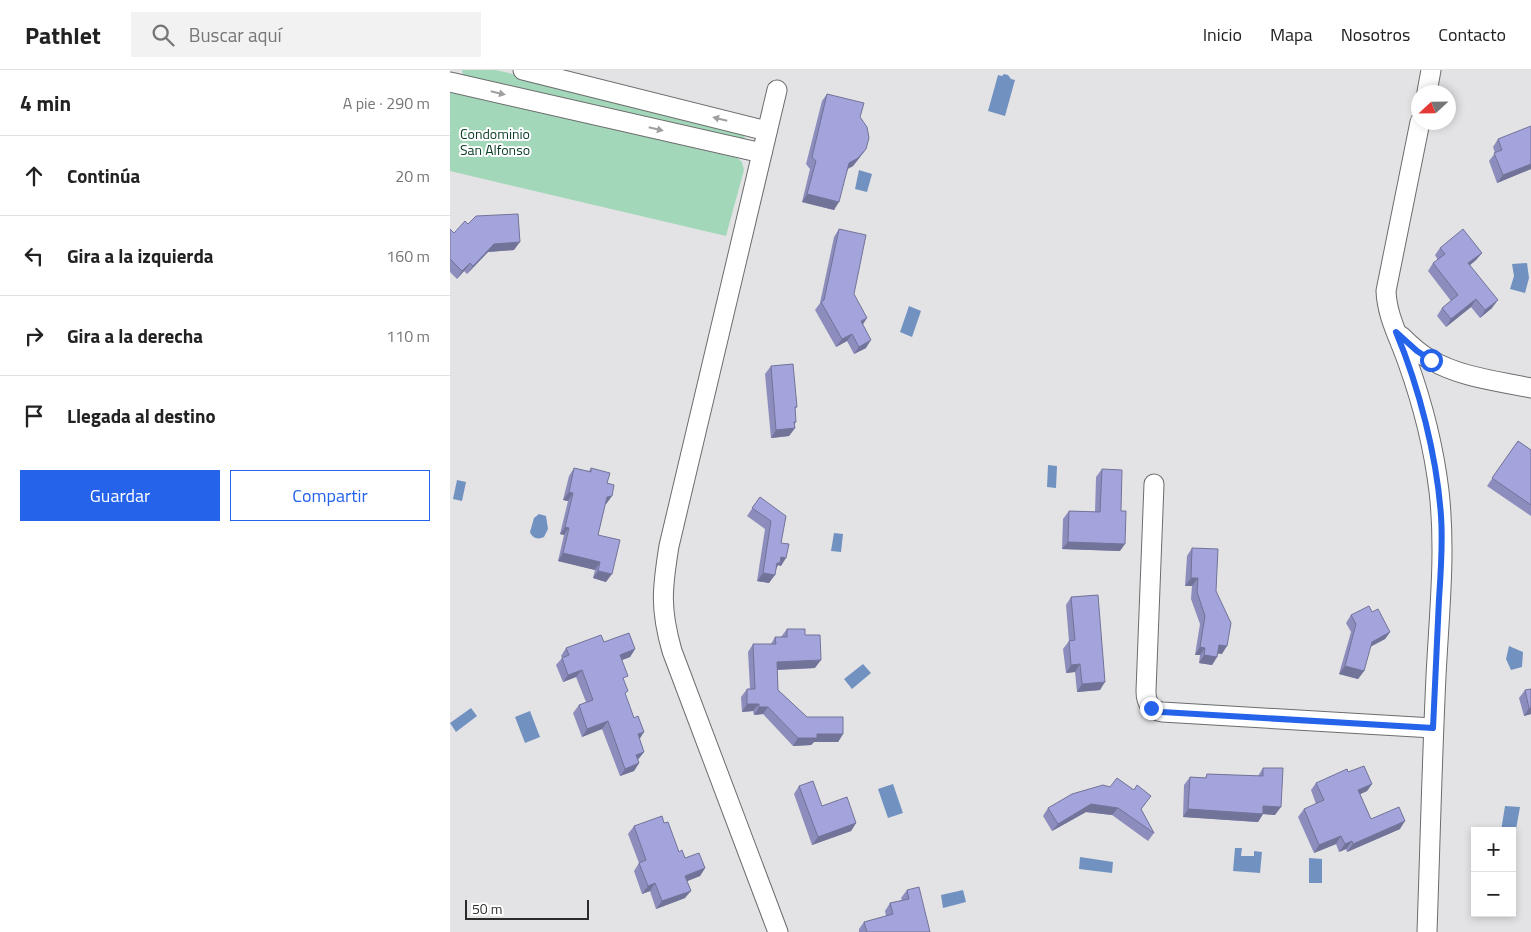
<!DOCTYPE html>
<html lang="es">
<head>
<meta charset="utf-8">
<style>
	body { margin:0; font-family:"Titillium Web",sans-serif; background:#f2f2f2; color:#222 }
	.controls { position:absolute; right:15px; bottom:15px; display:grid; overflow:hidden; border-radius:0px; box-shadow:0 2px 8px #0003 }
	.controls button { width:45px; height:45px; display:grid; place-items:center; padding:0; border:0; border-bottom:1px solid #e0e0e0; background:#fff; color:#222; font:25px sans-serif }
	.compass { position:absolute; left:961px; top:15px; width:45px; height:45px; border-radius:50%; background:#fff; box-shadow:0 2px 8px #0003; rotate:248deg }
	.scale { position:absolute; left:15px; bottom:12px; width:124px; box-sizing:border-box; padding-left:5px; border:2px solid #2b2b2c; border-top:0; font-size:14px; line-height:18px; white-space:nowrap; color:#2b2b2c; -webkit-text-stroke:4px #fff; paint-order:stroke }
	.stop { position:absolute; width:15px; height:15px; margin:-11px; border:4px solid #2563eb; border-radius:50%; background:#fff }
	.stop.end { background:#2563eb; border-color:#fff; box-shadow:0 1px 5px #0008 }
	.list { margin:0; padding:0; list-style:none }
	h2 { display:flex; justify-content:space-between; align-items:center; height:65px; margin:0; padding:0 20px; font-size:21px }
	h2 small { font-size:16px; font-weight:400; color:#767676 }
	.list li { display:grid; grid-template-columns:32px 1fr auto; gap:15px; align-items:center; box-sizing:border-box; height:80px; padding:0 20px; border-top:1px solid #e0e0e0 }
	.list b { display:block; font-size:19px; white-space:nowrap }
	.list em { font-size:16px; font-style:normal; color:#767676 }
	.actions { display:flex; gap:10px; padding:15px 20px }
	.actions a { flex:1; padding:11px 0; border:1px solid #2563eb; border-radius:0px; text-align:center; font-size:18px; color:#2563eb }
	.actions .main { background:#2563eb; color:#fff }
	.icon { flex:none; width:28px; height:28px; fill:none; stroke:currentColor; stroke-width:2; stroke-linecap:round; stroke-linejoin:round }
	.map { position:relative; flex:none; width:1081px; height:862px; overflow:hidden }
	header { display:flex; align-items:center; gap:30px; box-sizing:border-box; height:70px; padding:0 25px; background:#fff; border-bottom:1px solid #e0e0e0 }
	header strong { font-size:24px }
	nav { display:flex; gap:28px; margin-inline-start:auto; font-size:18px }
	.search { width:350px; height:45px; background:#f2f2f2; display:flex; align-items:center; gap:12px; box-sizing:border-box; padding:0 18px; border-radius:0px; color:#767676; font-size:19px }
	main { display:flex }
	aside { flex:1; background:#fff }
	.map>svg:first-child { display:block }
</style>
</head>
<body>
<header>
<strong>Pathlet</strong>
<div class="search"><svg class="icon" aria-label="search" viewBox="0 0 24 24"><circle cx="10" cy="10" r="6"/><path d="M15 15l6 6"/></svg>Buscar aquí</div>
<nav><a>Inicio</a><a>Mapa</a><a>Nosotros</a><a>Contacto</a></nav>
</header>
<main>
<aside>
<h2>4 min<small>A pie · 290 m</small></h2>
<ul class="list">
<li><svg class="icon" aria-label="ahead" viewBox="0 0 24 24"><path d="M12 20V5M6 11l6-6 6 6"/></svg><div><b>Continúa</b></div><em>20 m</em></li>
<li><svg class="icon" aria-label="left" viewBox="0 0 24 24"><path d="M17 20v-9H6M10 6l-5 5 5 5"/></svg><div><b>Gira a la izquierda</b></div><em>160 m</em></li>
<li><svg class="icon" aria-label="right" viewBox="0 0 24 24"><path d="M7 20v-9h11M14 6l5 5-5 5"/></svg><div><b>Gira a la derecha</b></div><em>110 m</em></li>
<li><svg class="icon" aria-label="arrive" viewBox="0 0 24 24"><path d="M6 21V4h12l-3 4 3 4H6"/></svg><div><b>Llegada al destino</b></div></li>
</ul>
<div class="actions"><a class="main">Guardar</a><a>Compartir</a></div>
</aside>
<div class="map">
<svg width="1081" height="862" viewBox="0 0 1081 862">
	<rect width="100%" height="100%" fill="#e3e3e5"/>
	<g fill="#a3d7b9">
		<polygon points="12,0 46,0 291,59 295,68 294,72 13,6"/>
		<polygon points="0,21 287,88 292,92 294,100 276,166 0,101"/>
	</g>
	<g fill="#7192c0">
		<polygon points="554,4 558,5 561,9 565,10 555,46 538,41 548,5 552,6"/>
		<polygon points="409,100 422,104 417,122 405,119"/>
		<polygon points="1077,193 1079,208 1075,223 1060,219 1064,206 1062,194"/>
		<polygon points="459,236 471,241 462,267 450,262"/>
		<polygon points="598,395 607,396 606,418 597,417"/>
		<polygon points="7,410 16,412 12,431 3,429"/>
		<path d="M89,444L96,446L98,459L94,467C88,470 82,468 80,462L84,448Z"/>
		<polygon points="384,463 393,464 391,482 381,481"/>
		<polygon points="1059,576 1073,582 1072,597 1061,600 1056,589"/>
		<polygon points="413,594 421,603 402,619 394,609"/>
		<polygon points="21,638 27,646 6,662 0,653"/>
		<polygon points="80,641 90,667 75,673 65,647"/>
		<polygon points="443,714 453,743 438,748 428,719"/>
		<polygon points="1055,736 1070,737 1065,765 1062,764 1062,761 1051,761"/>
		<polygon points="785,778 792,778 791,786 804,786 804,781 812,782 810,803 783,801"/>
		<polygon points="630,787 663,792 662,803 629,799"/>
		<polygon points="859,788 872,789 872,813 859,813"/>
		<polygon points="513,820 516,832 493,838 491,825"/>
	</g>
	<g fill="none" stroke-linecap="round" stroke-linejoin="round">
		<defs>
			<g id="minor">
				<polyline points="73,0 317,61"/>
				<polyline points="0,12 312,83"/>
				<path d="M327,20L219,476C212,519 210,539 222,581L328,862"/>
				<polyline points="977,22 981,0"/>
				<path d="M970,52L936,221C937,247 950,269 958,293C972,332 984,380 989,421C996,482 989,545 986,606C982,691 980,777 977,862"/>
				<path d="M951,266C960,275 969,284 981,290C1010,307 1048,311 1081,318"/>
				<path d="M704,414L696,621C696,632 700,640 712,642L983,658"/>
			</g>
		</defs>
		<use href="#minor" stroke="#6b6c6d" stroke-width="21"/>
		<use href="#minor" stroke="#fff" stroke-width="19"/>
	</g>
	<g fill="#8c8dbc">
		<polygon points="377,24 410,47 416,79 410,87 403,96 398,99 384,140 352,132 360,99 356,94 372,31"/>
		<polygon points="1048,69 1081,99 1047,113 1039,91 1045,83 1043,77"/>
		<polygon points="18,154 64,180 38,182 17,204 14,201 7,209 0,202 0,159 4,163"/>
		<polygon points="389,159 404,224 412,254 416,278 404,284 397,271 386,277 365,240 370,233 384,167"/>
		<polygon points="990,178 1032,183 1026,190 1020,195 1042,238 1030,248 1021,237 996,257 987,246 992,238 1001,231 978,201 983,193 988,190 985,185"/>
		<polygon points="321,296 347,337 345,339 345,358 339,366 321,368 315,304"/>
		<polygon points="1068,371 1081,380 1081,446 1037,416"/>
		<polygon points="124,398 139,401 141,398 157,413 162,426 156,434 155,434 148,465 156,512 143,508 145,500 108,491 114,465 110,464 118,431 113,430 119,406"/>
		<polygon points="652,399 671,441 670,481 612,479 613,449 619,441 645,442 646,407"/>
		<polygon points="310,427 331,473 331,496 328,495 319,513 307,511 315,459 297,446"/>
		<polygon points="742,478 766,521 772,584 768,583 767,587 762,595 749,593 750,585 745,585 750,554 741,529 742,516 735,516 737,486"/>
		<polygon points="621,527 650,620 627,622 625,602 616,603 613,579 619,571 616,535"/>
		<polygon points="922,542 940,562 935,569 920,577 914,601 908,609 889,604 901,562 896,553 901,545"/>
		<polygon points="337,559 355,565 365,598 327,600 328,620 357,647 393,664 388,672 364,672 361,675 343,676 313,644 304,645 303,641 292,642 291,627 297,619 300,619 298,582 303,574 321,574 325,567 331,567"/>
		<polygon points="154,572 185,579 180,587 172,590 175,625 194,682 188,690 189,693 184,701 170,706 152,659 132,667 123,643 129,635 136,632 126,607 113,612 106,595 112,588 111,586 116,578"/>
		<polygon points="1075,620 1081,644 1074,646 1069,628"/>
		<polygon points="813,698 825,745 813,744 808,752 733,747 734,715 740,707 755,708 757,704 808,706"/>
		<polygon points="898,702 922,714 917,721 910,724 921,749 950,759 897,782 896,779 889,782 886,774 864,783 848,747 854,739 866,734 861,720 866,713"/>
		<polygon points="349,716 372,736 406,753 401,761 362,775 344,724"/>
		<polygon points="696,733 691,739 704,763 698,771 662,745 636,742 602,761 593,746 598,738"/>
		<polygon points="214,753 229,782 235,788 255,798 250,806 237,811 235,828 206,839 200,821 192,824 184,801 189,793 178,764 184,756"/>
		<polygon points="457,820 480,862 409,862 409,859 414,852 436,846 435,841 440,833 452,830 451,828"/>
	</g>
	<g fill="#727399">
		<polygon points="416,79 410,87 403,96 393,101 399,93"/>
		<polygon points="1081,94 1081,99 1047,113 1053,105"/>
		<polygon points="357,124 389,132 384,140 352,132"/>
		<polygon points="70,172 64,180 38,182 17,204 23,196 44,174"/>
		<polygon points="1032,183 1026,190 1013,201 1018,193"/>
		<polygon points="20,193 14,201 7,209 12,201"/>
		<polygon points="1026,229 1021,237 996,257 1001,249"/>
		<polygon points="1048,230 1042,238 1030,248 1035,240"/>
		<polygon points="417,248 412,256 411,251"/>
		<polygon points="402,264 397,271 386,277 392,269"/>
		<polygon points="421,270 416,278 404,284 409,277"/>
		<polygon points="344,352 346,352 341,359 345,358 339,366 321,368 326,360"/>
		<polygon points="119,422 123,423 118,431 113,430"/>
		<polygon points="162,426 156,434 152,434 157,427"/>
		<polygon points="115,457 119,458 114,465 110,464"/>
		<polygon points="618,472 675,474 670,481 612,479"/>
		<polygon points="113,483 150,492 145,500 108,491"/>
		<polygon points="331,487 336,488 331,496 328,495 325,501 321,500"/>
		<polygon points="148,501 162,504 156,512 143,508"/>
		<polygon points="313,503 325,505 319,513 307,511"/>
		<polygon points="741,508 748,508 742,516 735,516"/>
		<polygon points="940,562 935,569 916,579 922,572"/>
		<polygon points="769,575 777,576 772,584 763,583"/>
		<polygon points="750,577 755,578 750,585 745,585"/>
		<polygon points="185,579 180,587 164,593 170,585"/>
		<polygon points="754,585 767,587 762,595 749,593"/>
		<polygon points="371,590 365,598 321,600 327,592"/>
		<polygon points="630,594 625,602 616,603 621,595"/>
		<polygon points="895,596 914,601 908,609 889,604"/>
		<polygon points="132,600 126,607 113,612 118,605"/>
		<polygon points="655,612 650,620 627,622 632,614"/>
		<polygon points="297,634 309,634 303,641 292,642"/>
		<polygon points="309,637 318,637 313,644 304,645"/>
		<polygon points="1079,638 1081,638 1081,644 1074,646"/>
		<polygon points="158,651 152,659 132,667 137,659"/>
		<polygon points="194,662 189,670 188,664"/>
		<polygon points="367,664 393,664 388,672 364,672 361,675 343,676 348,668"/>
		<polygon points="194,682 188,689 180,692 186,685"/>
		<polygon points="189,693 184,701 170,706 175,699"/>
		<polygon points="922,714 917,721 902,728 908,720"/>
		<polygon points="641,734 668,738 662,745 636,742 602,761 608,754"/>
		<polygon points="813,736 831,737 825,745 813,744 808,752 733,747 738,739"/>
		<polygon points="955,751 950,759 897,782 903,774"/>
		<polygon points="406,753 401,761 362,775 368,767"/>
		<polygon points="891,766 886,774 864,783 869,775"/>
		<polygon points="902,771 896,779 889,782 895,774"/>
		<polygon points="255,798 250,806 230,814 235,806"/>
		<polygon points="205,813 200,821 192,824 198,816"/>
		<polygon points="241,821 235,828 206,839 212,831"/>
	</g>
	<g fill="#a3a4db" stroke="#727399">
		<polygon points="377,24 414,33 410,47 417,57 419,68 416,79 408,88 399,93 389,132 357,124 366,91 362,87"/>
		<polygon points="1081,56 1081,94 1053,105 1044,83 1052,80 1048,69"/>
		<polygon points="68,144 70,172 44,174 23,196 20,193 12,201 0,189 0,159 4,163 15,151 18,154 26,146"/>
		<polygon points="389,159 416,165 404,224 417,248 411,251 421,270 409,277 402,264 392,269 371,232 374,230"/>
		<polygon points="1013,159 1032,183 1018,193 1048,230 1035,240 1026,229 1001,249 992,238 1008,225 983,193 995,184 990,178"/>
		<polygon points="343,294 347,337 345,337 346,352 344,352 345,358 326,360 321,296"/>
		<polygon points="1068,371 1081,380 1081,435 1042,408"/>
		<polygon points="124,398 141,402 141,398 160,403 157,413 164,415 162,426 157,427 148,465 170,470 162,504 148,501 150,492 113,483 119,458 115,457 123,423 119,422"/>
		<polygon points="652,399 672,400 671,441 676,441 675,474 618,472 619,441 650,442"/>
		<polygon points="310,427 336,446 331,473 339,474 336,488 331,487 330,493 327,493 325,505 313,503 321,451 302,438"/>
		<polygon points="742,478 768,479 766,521 781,553 777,576 769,575 767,587 754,585 755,578 750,577 755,546 747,522 748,508 741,508"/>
		<polygon points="648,525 655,612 632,614 630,594 621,595 619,571 625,570 621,527"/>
		<polygon points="919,536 922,542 928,539 940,562 922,572 914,601 895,596 906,554 901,545"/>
		<polygon points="337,559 355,559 355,565 370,565 371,590 327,592 328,620 357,647 393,647 393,664 367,664 367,668 348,668 318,637 309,637 309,634 297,634 297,619 305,619 303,574 326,574 325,567 337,567"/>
		<polygon points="179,563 185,579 170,585 178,606 173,608 178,621 175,623 184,648 188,646 194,662 188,664 194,682 186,685 189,693 175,699 158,651 137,659 129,635 143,630 132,600 118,605 112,588 119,585 116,578 151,565 154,572"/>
		<polygon points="1081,619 1081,638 1079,638 1075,620"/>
		<polygon points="914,696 922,714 908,720 921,749 949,737 955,751 903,774 902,771 895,774 891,766 869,775 854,739 874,730 866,713 897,699 898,702"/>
		<polygon points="813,698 833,698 831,737 813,736 813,744 738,739 740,707 756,708 757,704 813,706"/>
		<polygon points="667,708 684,720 687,715 701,726 691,739 704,763 668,738 641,734 608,754 598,738 622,724 653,715 660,717"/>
		<polygon points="363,711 372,736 397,727 406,753 368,767 349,716"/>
		<polygon points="212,746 214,753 218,752 229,782 232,780 235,788 249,783 255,798 235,806 241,821 212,831 205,813 198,816 189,793 196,790 184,756"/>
		<polygon points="469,817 480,862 417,862 414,852 443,844 440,833 459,829 457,820"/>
	</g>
	<defs><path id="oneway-solid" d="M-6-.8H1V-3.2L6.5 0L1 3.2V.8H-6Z" transform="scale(1.25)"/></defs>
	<g fill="#a0a0a0">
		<use href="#oneway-solid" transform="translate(48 23) rotate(13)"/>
		<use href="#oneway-solid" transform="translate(270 49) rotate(-166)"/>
		<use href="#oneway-solid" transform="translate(206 59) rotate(13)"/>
	</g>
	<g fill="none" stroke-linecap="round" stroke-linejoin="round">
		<path stroke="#2563eb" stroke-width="6" d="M701,638L712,642L983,658C985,615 987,572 989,529C991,501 993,473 991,446C987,387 969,317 946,262L967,281L981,290"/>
	</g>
	<g text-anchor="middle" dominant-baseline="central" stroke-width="4" stroke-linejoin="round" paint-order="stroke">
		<g font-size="14" fill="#083b24" stroke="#fff">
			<text x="45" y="63">Condominio<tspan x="45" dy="16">San Alfonso</tspan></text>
		</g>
	</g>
</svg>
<div class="controls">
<button>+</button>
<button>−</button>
</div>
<svg class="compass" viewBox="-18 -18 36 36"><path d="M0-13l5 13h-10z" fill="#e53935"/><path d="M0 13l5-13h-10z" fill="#767676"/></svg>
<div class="scale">50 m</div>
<div class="stop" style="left:981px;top:290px"></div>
<div class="stop end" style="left:701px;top:638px"></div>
</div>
</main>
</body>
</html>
